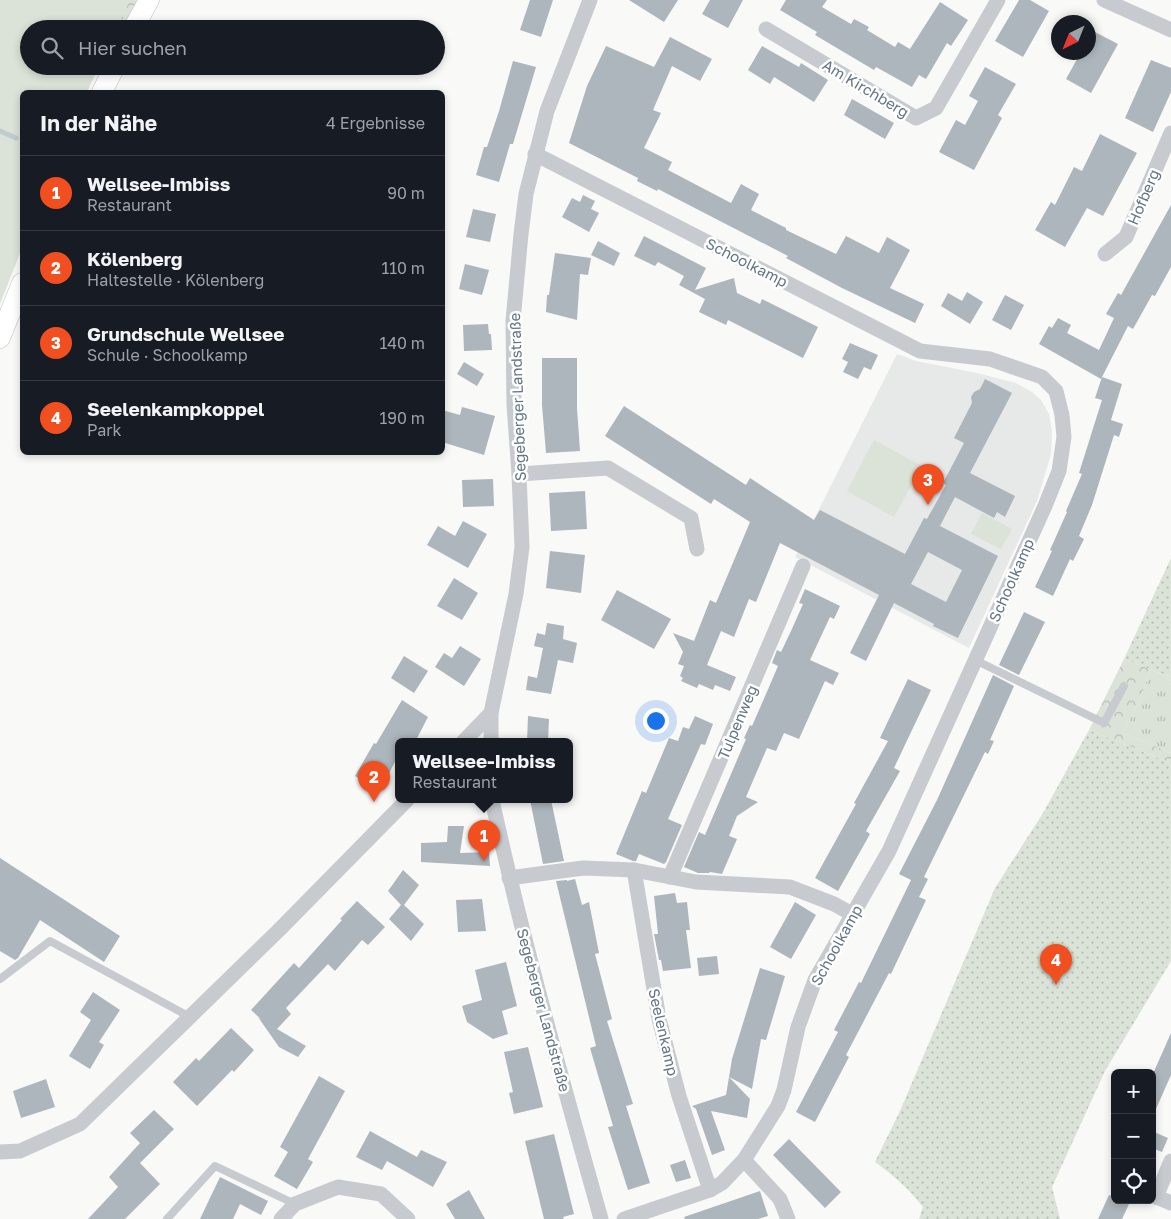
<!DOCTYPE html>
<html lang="de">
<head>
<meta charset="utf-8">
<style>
	body { margin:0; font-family:"Golos Text",sans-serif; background:#20242c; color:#f1f3f6 }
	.controls { position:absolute; right:15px; bottom:15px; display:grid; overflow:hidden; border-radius:8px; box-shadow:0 2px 8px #0003 }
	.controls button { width:45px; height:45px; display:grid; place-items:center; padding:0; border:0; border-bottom:1px solid #363941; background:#171b24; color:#f1f3f6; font:25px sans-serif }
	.compass { position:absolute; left:1051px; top:15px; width:45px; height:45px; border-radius:50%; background:#171b24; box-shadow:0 2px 8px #0003; rotate:223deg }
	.you { position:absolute; left:655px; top:720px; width:18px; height:18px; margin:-12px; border:4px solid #fff; border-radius:50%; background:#1a73e8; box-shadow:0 0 0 8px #1a73e833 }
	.badge { display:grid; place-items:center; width:32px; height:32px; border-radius:50%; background:#f14f20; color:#fff; font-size:16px; font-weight:700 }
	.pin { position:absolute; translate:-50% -41px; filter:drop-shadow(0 1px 2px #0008) }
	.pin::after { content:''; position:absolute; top:26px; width:18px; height:15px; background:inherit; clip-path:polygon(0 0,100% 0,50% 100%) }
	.popup { position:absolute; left:395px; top:738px; width:178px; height:65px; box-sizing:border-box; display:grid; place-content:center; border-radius:8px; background:#171b24; filter:drop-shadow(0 1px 4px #0005); font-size:16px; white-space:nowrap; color:#9ea1a6 }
	.popup b { font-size:19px; color:#f1f3f6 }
	.popup::after { content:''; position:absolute; left:50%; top:100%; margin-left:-10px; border:10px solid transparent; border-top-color:#171b24 }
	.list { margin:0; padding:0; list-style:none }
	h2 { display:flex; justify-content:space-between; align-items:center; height:65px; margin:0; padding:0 20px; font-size:21px }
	h2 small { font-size:16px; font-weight:400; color:#9ea1a6 }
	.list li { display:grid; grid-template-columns:32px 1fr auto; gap:15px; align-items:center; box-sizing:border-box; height:75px; padding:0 20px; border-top:1px solid #363941 }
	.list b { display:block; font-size:19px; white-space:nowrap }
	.list p { margin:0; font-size:16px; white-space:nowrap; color:#9ea1a6 }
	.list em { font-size:16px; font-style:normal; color:#9ea1a6 }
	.icon { flex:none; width:28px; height:28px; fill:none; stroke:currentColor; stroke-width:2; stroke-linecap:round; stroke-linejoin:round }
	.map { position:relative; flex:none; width:1171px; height:1219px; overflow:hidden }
	.search { position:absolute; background:#171b24; box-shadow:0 2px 8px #0003; left:20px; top:20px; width:425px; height:55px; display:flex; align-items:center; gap:12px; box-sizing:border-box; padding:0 18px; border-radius:28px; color:#9ea1a6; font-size:19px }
	.panel { position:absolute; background:#171b24; box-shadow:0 2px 8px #0003; left:20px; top:90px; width:425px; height:365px; border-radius:8px }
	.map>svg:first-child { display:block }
</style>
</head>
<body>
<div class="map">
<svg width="1171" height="1219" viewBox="0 0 1171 1219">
	<defs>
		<pattern id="grass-tufts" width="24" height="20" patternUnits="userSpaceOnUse" patternTransform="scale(1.25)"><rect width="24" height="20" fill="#dbe2d7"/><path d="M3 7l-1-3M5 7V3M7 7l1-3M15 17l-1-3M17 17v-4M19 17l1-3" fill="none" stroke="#b5bcb4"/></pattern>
		<pattern id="forest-crowns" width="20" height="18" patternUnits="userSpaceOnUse" patternTransform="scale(1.25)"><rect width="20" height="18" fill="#dbe2d7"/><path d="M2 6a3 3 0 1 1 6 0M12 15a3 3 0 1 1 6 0" fill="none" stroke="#b5bcb4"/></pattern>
		<pattern id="garden-dots" width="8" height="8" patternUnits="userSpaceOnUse" patternTransform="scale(1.25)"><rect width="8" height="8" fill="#dbe2d7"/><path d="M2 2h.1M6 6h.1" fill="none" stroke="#b5bcb4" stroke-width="1.8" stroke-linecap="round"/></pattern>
	</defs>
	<rect width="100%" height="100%" fill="#f9f9f7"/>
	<polygon fill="#e7e8e8" points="897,354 916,361 977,373 1016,383 1032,392 1041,400 1049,414 1052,431 1051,454 1037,501 969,648 795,557"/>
	<polygon fill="url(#grass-tufts)" points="1151,669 1171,681 1171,753 1123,733 1140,699"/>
	<g fill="url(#forest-crowns)">
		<polygon points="109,0 138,0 122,29 98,29"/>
		<polygon points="1124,659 1171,677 1171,681 1151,669 1140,699 1123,733 1171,753 1171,763 1089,730"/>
	</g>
	<g fill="#dbe2d7">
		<polygon points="0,0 130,0 116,29 29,29 29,66 99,66 87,92 22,92 22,248 0,304"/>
		<polygon points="874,440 922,466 894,517 847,491"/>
		<polygon points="982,513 1012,529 1001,549 971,534"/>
	</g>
	<g fill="url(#garden-dots)">
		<polygon points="1171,558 1171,677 1124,659"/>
		<path d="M1089,730L1171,763V961L1105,1071L1052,1187L1060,1219H919L923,1207C909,1189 893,1175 875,1162L900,1111L995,888L1043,813Z"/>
	</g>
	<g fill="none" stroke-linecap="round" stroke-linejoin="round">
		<polyline stroke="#bfcbd0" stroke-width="5" points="0,131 16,138"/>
	</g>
	<g fill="#adb6bc" fill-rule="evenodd">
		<polygon points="530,0 553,0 541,37 520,30"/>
		<polygon points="629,0 678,0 664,22"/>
		<polygon points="710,0 743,0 728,28 702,14"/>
		<polygon points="786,0 827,0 822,7 851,24 854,19 869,27 867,30 895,47 898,42 910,49 940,2 968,20 951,46 947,43 926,79 919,75 912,87 876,67 874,70 815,35 817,32 780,10"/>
		<polygon points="1019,0 1030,0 1049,11 1023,57 995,41"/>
		<polygon points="1093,31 1118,44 1091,93 1066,79 1081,52 1088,52 1088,38"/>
		<polygon points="670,37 712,59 700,81 672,66 653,110 661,113 644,148 672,162 668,170 731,203 741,184 759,194 751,210 786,228 786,230 836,254 846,236 879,253 887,237 910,250 890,288 924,304 915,323 842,288 786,258 788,256 658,189 657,191 637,181 638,178 569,143 587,86 606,46 654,67"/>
		<polygon points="762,46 799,67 801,63 828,80 814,102 774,77 770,84 748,70"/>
		<polygon points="1151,60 1171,68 1171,92 1153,132 1125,118"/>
		<polygon points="513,61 536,67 513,144 510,144 499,182 476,175 484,147 487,147 499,111"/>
		<polygon points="985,67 1016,84 998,115 1002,118 974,170 939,152 956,120 965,125 978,101 969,96"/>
		<polygon points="852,99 894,123 885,139 844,115"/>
		<polygon points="1100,134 1137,153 1103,216 1087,208 1065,247 1035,230 1051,202 1055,205 1074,167 1082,171"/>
		<polygon points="583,195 595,201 591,209 599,213 589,232 562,217 572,198 580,202"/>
		<polygon points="1171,205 1171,267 1155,296 1152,295 1133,329 1128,326 1101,379 1039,344 1049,326 1052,328 1058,318 1071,325 1067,333 1099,350 1114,318 1106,314 1118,293 1121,295"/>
		<polygon points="473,209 496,214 490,242 466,237"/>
		<polygon points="644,236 706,268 695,290 734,278 737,293 760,304 762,299 818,327 803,358 728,320 726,325 699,312 705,299 679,285 684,276 658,262 655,266 634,256"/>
		<polygon points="598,241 620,253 614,266 591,255"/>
		<polygon points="555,253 591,258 588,275 580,274 577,320 546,312 547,295 549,295"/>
		<polygon points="465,264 489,270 482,295 459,289"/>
		<polygon points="967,292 983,302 970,324 941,306 948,293 962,301"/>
		<polygon points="1005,295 1024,305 1011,330 992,320"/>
		<polygon points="488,324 489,334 491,334 492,350 464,351 463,325"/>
		<polygon points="850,343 878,355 871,370 864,367 858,379 843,372 848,362 842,359"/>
		<polygon points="542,358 577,358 577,408 580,451 546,453 542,405"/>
		<polygon points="464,362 484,374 477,386 457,374"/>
		<polygon points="1102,377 1122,384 1111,420 1123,424 1119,437 1114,435 1092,505 1079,536 1084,539 1073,561 1070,559 1053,596 1035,587 1052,551 1050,550 1067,512 1066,511 1082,474 1079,473 1102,400 1095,398"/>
		<path d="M985,379L1012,393L970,473L1015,496L1005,517L997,512L994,518L955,497L940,526L998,556L958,638L933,626L934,624L894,603L866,661L850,653L879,595L780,543L756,602L749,599L734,637L721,631L707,665L736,677L730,691L715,685L713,690L699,684L697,688L681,681L683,678L680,676L684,666L678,664L683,652L673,633L694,641L710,600L716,603L750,522L714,499L711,504L605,436L624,406L746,485L750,478L814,520L820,510L905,554L924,518L927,519L946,485L943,483L964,443L954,438L972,403L971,397L974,392L980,389ZM928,552L962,570L946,602L911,584Z"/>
		<polygon points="462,407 495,416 484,455 442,442 442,410 460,415"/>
		<polygon points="493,479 494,506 463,507 462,480"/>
		<polygon points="585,491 587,529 551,531 549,493"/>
		<polygon points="463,521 487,534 468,568 427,545 438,526 455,536"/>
		<polygon points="550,551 585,555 581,593 546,588"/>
		<polygon points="454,578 478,593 462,620 437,606"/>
		<polygon points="805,589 840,606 834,619 830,617 810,660 839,673 833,685 825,681 799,739 784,733 776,751 767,748 746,797 758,802 737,816 729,836 737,839 722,874 710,872 709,873 698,873 684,867 699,832 705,835 746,739 744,738 750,725 752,726 766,694 778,666 772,663 777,650 781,652 791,631 803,604 799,603"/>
		<polygon points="617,590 671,619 654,649 601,620"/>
		<polygon points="1024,612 1045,622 1019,675 999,665"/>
		<polygon points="547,623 564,626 563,639 577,643 573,663 558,660 551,694 526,690 528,676 537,678 543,648 534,646 537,633 545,635"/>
		<polygon points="460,646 481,659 464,686 435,667 444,653 452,658"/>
		<polygon points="404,656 428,671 414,693 391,678"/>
		<polygon points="993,675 1014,686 990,740 994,741 988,754 985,752 924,877 928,879 919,897 926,900 891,974 889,973 846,1055 849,1057 815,1122 796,1112 838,1032 834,1030 859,982 861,983 911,880 899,874 937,800"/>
		<polygon points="908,679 931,690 894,768 900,771 866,831 870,834 838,891 815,878 856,804 854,803 888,741 880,738"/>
		<polygon points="402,700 428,717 415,742 399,742 399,754 380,791 355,776 374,743 376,744"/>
		<polygon points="528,716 549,719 548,742 527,742"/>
		<polygon points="695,716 713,724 705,745 701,744 668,819 682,825 666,862 664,864 639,854 636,861 633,861 616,854 642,791 646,793 669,738 678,741 683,727 689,729"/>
		<polygon points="530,800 551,800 564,861 543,864"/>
		<polygon points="448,826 464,826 460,853 489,852 490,866 421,862 421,843 447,842"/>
		<polygon points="0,858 120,936 104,962 40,920 18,958 15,960 0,951"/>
		<polygon points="403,870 419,885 404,905 424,924 411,941 389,919 401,905 388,891"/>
		<polygon points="575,879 582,905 589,902 599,953 595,954 612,1019 607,1021 633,1104 626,1106 650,1183 628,1190 608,1127 613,1126 590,1048 596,1046 556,881 567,880 567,881"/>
		<polygon points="675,893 677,903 687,902 690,930 686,930 691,968 663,971 661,960 659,960 654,934 658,934 654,896"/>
		<polygon points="482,899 486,931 458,932 456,900"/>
		<polygon points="357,901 385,927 368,945 362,940 335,971 328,964 286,1008 291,1014 277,1029 306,1046 298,1057 279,1047 258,1017 262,1020 251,1010 294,963 299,968 342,920 340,919"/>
		<polygon points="795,902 816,915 791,959 770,947"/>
		<polygon points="717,956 719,974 699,976 697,958"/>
		<polygon points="506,962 517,1006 502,1011 508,1034 493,1039 467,1022 462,1006 482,1000 475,970"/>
		<polygon points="760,968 785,976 766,1040 761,1039 752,1089 729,1077 732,1059"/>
		<polygon points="93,992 120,1010 99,1042 104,1045 90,1069 69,1056 91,1020 80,1012"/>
		<polygon points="231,1028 254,1050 234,1072 232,1070 197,1106 173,1082 196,1058 199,1061"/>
		<polygon points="1171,1033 1171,1075 1152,1118 1152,1076"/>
		<polygon points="528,1047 543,1107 514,1114 509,1093 513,1092 504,1052"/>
		<polygon points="319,1076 345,1091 308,1159 313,1162 297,1189 274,1176 288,1152 280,1147"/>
		<polygon points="729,1077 750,1099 747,1118 711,1111 725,1150 712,1155 696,1109 692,1106 726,1095"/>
		<polygon points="46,1079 55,1107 21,1118 13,1091"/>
		<polygon points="154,1110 174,1129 140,1163 160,1184 125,1219 88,1219 118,1187 109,1177 140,1143 130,1133"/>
		<polygon points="370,1131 417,1157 421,1150 447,1162 433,1187 387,1161 382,1170 356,1157"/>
		<polygon points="1152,1131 1168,1138 1162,1152 1152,1148"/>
		<polygon points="554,1134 574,1214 563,1217 564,1219 544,1219 525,1141"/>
		<polygon points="789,1139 841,1192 825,1208 773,1155"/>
		<polygon points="685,1160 691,1178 676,1182 670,1165"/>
		<polygon points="220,1177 268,1201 261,1215 240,1204 233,1219 200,1219"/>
		<polygon points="469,1190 485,1219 455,1219 446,1204"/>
		<polygon points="760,1191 768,1216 758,1219 685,1219 684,1217"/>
		<polygon points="1109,1195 1115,1197 1115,1200 1122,1200 1129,1204 1122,1219 1098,1219"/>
	</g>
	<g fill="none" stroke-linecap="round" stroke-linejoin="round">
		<defs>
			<g id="secondary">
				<polyline points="133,29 149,0"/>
				<polyline points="102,92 115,66"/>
				<polyline points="0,338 22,283"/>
			</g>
		</defs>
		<use href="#secondary" stroke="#b9bfc3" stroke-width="21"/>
		<g stroke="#c7cbcf" stroke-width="8">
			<polyline points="975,660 1104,723 1124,686"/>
			<polyline points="0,979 50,941 190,1017"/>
			<polyline points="167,1219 215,1166 295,1204"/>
		</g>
		<g stroke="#c7cbcf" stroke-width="15">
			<polyline points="1104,0 1171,30"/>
			<polyline points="766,29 916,118 936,108 998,0"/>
			<polyline points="535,154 920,351 990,359 1042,377 1056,391 1062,415 1064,437 1059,471 1045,506 889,851 815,980 798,1027 784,1090 778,1106 744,1160 722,1183 710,1190 624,1219"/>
			<polyline points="1105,254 1126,237 1171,133"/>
			<polyline points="519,474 608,468 691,518 697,549"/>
			<polyline points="463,742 491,713"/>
			<polyline points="491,742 491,713 516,594 522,547 519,474 514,405 513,321 521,234 526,194 547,111 590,0"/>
			<path d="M492,800C523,941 562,1080 601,1219"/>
			<polyline points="634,870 659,1019 679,1096 710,1190"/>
			<polyline points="670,877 803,566"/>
			<polyline points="509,878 583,868 634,870 696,882 790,887 834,904 852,914"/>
			<polyline points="0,1152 20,1151 80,1124 280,929 407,800"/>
			<polyline points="744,1160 780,1199 788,1219"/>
			<polyline points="1152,1195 1171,1203"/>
			<polyline points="1156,1197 1171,1161"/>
			<polyline points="281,1219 295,1204 338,1187 381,1194 408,1219"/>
		</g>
		<use href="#secondary" stroke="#fff" stroke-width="20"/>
	</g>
	<g text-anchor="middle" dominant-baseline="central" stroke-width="5" stroke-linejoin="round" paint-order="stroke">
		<g font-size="15" fill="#627584" stroke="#fff">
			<text transform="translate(866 88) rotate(31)">Am Kirchberg</text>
			<text transform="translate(1143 197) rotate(-67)">Hofberg</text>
			<text transform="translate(747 262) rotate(27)">Schoolkamp</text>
			<text transform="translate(517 397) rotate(-92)">Segeberger Landstraße</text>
			<text transform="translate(1011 580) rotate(-66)">Schoolkamp</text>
			<text transform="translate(737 722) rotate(-67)">Tulpenweg</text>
			<text transform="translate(836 945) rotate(-61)">Schoolkamp</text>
			<text transform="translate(544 1010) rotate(75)">Segeberger Landstraße</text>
			<text transform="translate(664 1032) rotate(77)">Seelenkamp</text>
		</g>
	</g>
</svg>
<div class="controls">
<button>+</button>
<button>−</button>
<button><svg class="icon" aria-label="locate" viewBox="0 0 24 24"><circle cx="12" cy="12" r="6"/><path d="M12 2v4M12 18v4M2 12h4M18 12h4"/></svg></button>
</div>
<svg class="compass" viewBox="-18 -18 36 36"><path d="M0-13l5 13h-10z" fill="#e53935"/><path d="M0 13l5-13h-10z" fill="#9ea1a6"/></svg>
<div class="you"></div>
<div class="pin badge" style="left:484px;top:861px">1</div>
<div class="popup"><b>Wellsee-Imbiss</b>Restaurant</div>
<div class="pin badge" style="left:374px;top:802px">2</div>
<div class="pin badge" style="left:928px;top:505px">3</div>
<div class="pin badge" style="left:1056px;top:985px">4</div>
<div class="search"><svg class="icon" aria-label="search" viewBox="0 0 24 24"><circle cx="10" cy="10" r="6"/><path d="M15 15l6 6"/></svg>Hier suchen</div>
<section class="panel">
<h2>In der Nähe<small>4 Ergebnisse</small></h2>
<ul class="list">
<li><span class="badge">1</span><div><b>Wellsee-Imbiss</b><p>Restaurant</p></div><em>90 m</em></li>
<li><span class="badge">2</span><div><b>Kölenberg</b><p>Haltestelle · Kölenberg</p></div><em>110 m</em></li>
<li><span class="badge">3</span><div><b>Grundschule Wellsee</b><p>Schule · Schoolkamp</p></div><em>140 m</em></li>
<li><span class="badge">4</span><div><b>Seelenkampkoppel</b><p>Park</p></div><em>190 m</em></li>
</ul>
</section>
</div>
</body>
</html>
